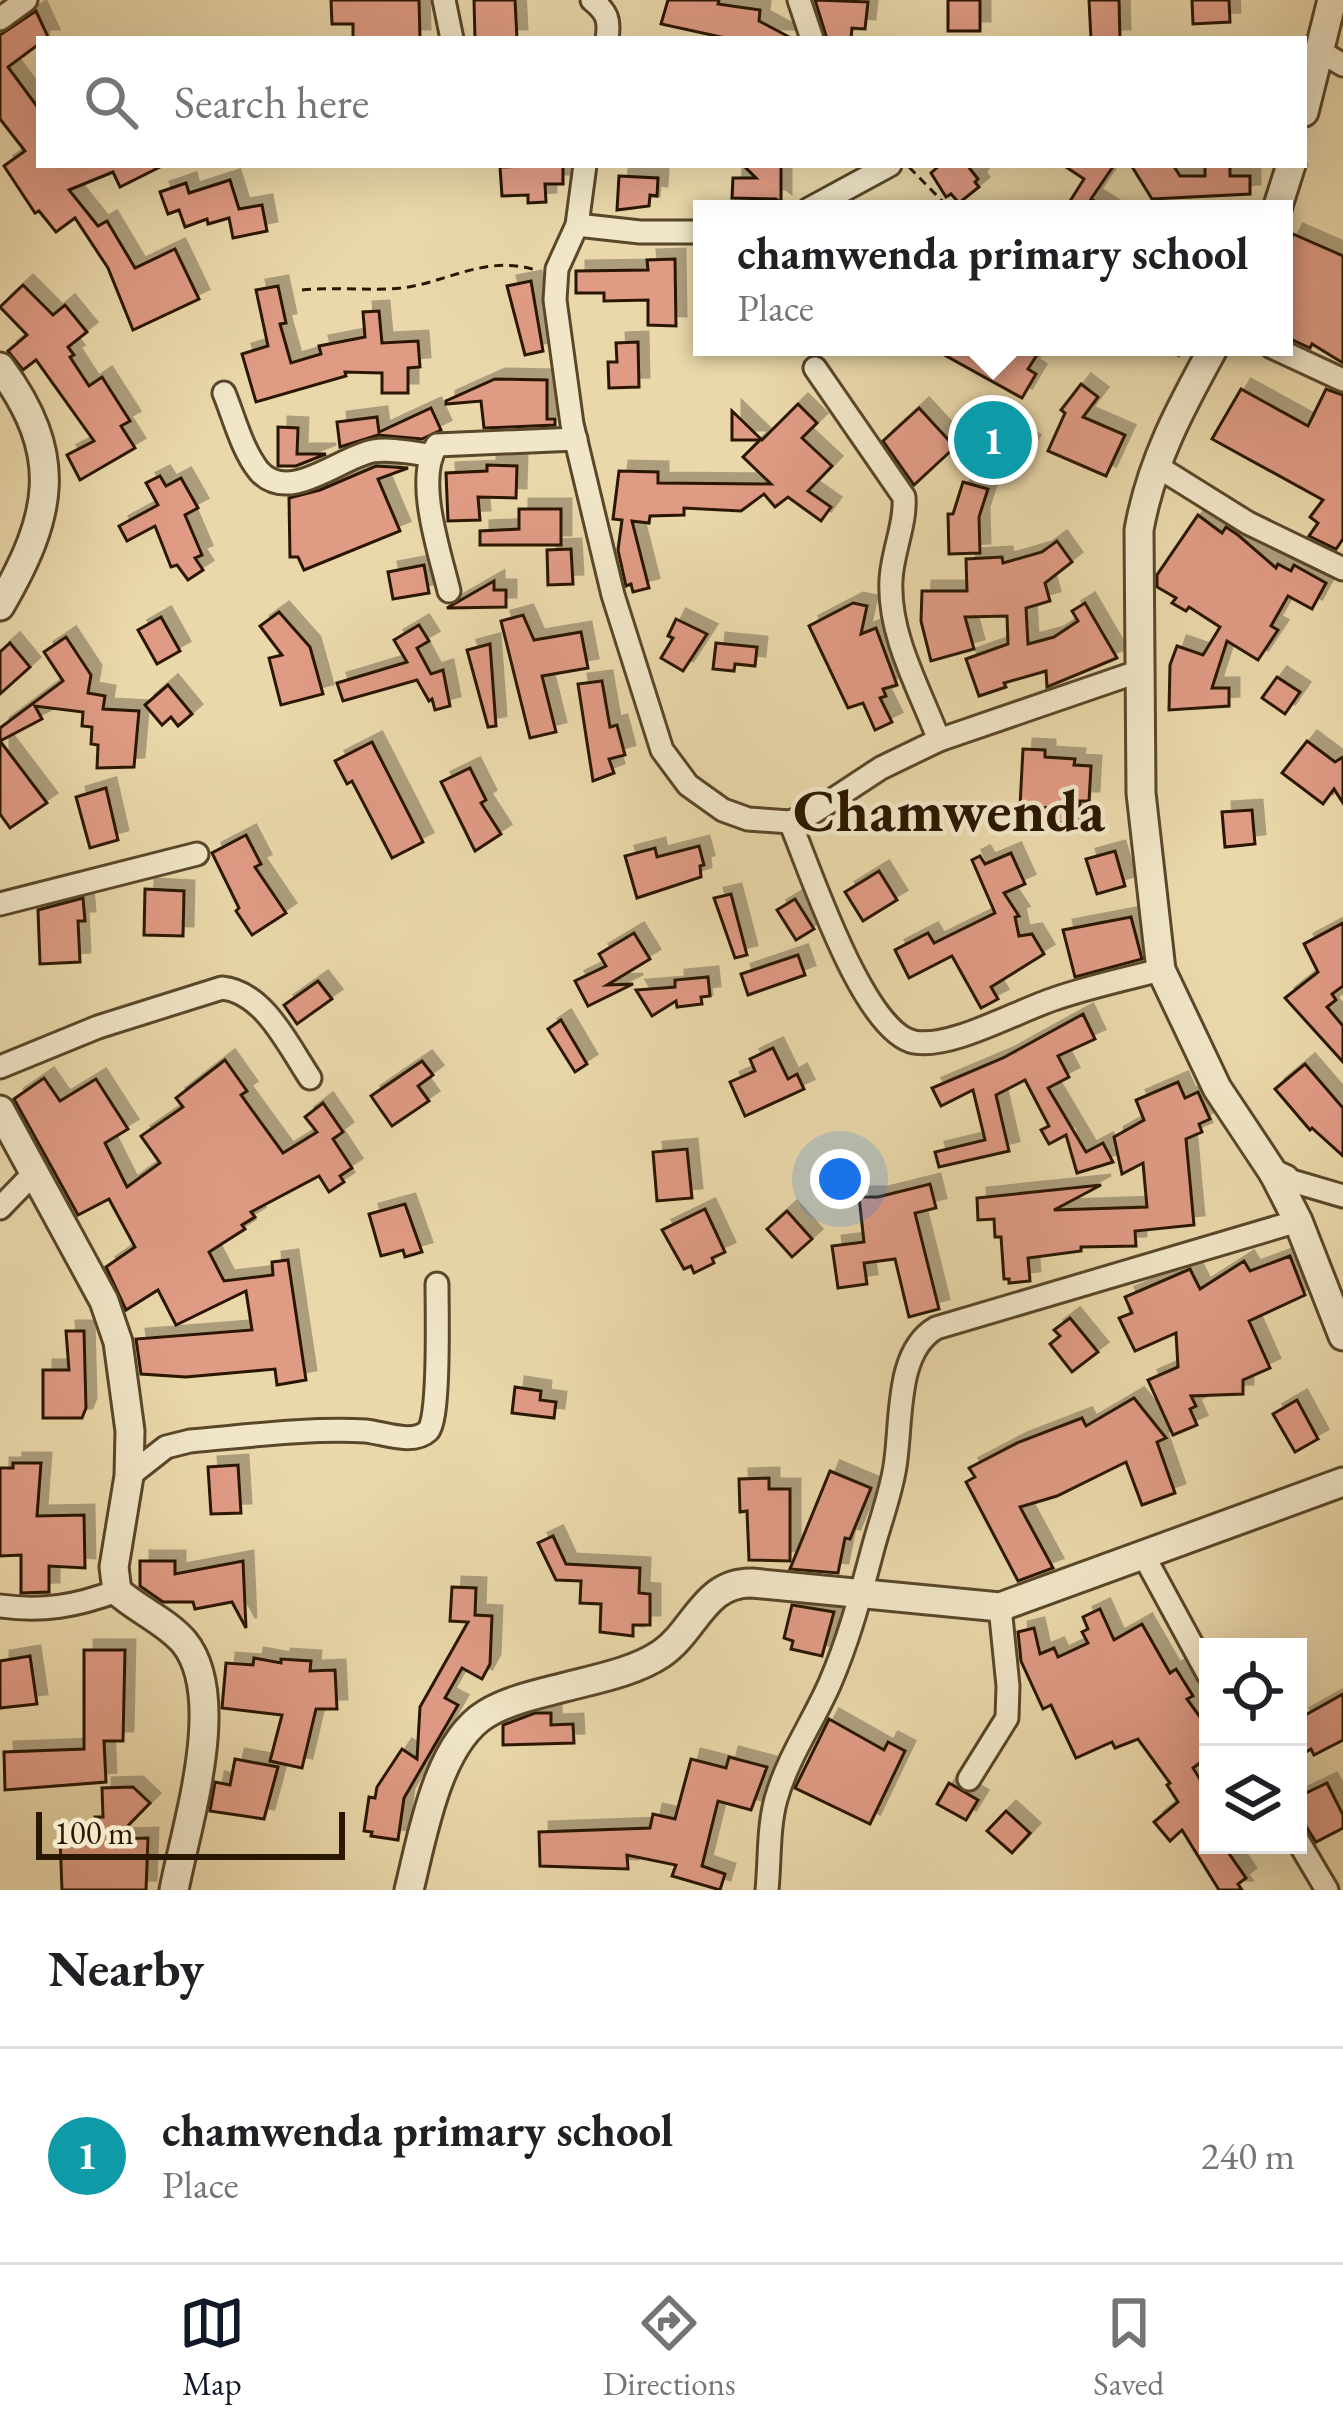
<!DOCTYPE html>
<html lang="en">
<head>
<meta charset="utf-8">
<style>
	body { margin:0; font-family:"EB Garamond",serif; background:#f2f2f2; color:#202124 }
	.controls { position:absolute; right:36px; bottom:36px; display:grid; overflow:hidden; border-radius:0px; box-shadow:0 12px 48px #0002 }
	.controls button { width:108px; height:108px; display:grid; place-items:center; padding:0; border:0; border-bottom:3px solid #e0e0e0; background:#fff; color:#202124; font:60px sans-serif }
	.scale { position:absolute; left:36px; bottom:30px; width:309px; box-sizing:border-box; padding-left:12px; border:6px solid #291700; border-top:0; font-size:33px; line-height:42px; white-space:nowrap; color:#291700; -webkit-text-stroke:9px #f1e6c8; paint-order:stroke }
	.you { position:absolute; left:840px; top:1179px; width:42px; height:42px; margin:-30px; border:9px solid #fff; border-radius:50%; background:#1a73e8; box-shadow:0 0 0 18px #1a73e833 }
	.badge { display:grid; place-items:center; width:78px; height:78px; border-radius:50%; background:#111827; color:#fff; font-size:39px; font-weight:700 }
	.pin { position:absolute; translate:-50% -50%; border:6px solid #fff; box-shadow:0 3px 12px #0006 }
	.popup { position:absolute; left:693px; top:200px; width:600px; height:156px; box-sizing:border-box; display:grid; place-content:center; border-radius:0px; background:#fff; filter:drop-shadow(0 3px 9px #0005); font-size:39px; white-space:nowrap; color:#757577 }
	.popup b { font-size:45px; color:#202124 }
	.popup::after { content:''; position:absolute; left:50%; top:100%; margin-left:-24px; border:24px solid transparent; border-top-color:#fff }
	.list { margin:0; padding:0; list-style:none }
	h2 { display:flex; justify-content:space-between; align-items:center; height:156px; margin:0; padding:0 48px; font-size:51px }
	h2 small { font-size:39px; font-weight:400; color:#757577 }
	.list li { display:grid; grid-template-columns:78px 1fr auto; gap:36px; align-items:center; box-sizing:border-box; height:216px; padding:0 48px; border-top:3px solid #e0e0e0 }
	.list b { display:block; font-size:45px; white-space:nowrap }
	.list p { margin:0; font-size:39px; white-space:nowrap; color:#757577 }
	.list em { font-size:39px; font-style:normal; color:#757577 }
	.icon { flex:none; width:66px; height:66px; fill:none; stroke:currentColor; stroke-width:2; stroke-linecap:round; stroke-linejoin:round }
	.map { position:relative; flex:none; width:1343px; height:1890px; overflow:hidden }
	.search { position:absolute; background:#fff; box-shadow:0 12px 48px #0002; left:36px; right:36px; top:36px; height:132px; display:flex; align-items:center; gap:30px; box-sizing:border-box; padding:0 42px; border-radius:0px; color:#757577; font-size:45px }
	.sheet { height:372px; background:#fff }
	nav { display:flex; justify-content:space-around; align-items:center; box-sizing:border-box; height:168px; border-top:3px solid #e0e0e0; background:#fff; font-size:33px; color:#757577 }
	nav a { display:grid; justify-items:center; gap:6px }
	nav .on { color:#111827 }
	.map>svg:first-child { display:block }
</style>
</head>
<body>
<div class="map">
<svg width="1343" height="1890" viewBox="0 0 1343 1890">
	<defs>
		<filter id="shadow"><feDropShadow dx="10" dy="-10" stdDeviation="0" flood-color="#0004"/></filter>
	</defs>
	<rect width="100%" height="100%" fill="#ead8aa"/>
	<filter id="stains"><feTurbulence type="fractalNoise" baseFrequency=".00167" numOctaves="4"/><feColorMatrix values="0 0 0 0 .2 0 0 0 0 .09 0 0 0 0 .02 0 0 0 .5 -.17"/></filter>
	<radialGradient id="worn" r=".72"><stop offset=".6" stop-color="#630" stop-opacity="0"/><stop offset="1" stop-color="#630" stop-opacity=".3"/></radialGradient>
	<g fill="#e09b85" stroke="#291700" stroke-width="3" filter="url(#shadow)">
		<polygon points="331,0 419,0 420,39 353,39 353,24 332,24"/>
		<polygon points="474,0 515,0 517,39 475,39"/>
		<polygon points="668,0 719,0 718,4 760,10 759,21 793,39 730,39 661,24"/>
		<polygon points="815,0 868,2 865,29 852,28 851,39 827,39"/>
		<rect x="948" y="0" width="32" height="31"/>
		<polygon points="1089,0 1119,0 1120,39 1091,39"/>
		<polygon points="1192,0 1229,0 1230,22 1193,24"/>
		<polygon points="36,11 49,39 39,39 39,44 8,67 39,109 39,165 164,165 120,187 113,172 69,190 98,226 107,221 135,268 175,249 199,299 133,330 108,268 75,218 56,232 39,211 35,213 4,166 25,151 0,119 0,35"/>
		<polygon points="563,165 563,184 545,184 546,202 528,203 528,195 502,196 500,167"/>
		<polygon points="743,165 781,165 781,203 776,199 732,198 733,178 756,178"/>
		<polygon points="940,165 967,165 978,179 975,182 979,187 959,203 951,194 946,197 931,173"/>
		<polygon points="1063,165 1114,165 1091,199 1107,209 1065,209 1084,179"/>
		<polygon points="1131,165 1173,165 1180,176 1205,176 1205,165 1230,165 1230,176 1250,176 1250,194 1152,199"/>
		<polygon points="619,176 658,178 657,196 650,195 649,206 617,210"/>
		<polygon points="230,180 239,209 262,205 267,231 233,238 229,218 208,224 207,219 185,227 179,210 168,214 160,192 186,183 189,193"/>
		<polygon points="1293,234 1343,256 1343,363 1312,344 1310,348 1284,336 1284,253"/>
		<polygon points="675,259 676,326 648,325 648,300 604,301 604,293 576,293 576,271 648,270 647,260"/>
		<polygon points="531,281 543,351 525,355 507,286"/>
		<polygon points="23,285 53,315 65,305 87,332 68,347 74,355 70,357 89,386 102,377 130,421 121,426 135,448 80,480 67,455 94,441 36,360 23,370 8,351 27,335 0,307"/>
		<polygon points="278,286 286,323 280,324 291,363 321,354 319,346 365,337 363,312 379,311 382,343 418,341 420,367 408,368 408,393 382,393 382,373 345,372 346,376 256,402 242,354 268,346 256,290"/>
		<polygon points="638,342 639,387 609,388 608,362 617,362 616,343"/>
		<polygon points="930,347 1042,347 1028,369 1036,374 1022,398"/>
		<polygon points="495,379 547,380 547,419 555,419 555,425 484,428 481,401 446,404 446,401"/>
		<polygon points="1081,384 1098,397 1083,417 1125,435 1106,476 1048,451 1065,413 1061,410"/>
		<polygon points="1241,389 1308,426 1326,389 1343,395 1343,539 1336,549 1309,536 1318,523 1310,517 1323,500 1212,439"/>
		<polygon points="798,404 817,423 802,438 832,466 808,491 831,507 821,521 788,497 775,507 764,494 741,511 684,508 684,515 650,516 649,523 632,521 649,588 633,592 631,584 626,586 618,550 622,520 613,519 619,471 658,472 658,483 771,484 743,457 760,440 732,440 732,411 762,440"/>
		<polygon points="431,408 441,430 422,439 378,435 340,447 337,422 377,417 379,432"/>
		<polygon points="919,408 955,447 914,485 883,441"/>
		<polygon points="985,412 1030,445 1009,474 974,448"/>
		<polygon points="278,427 298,428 297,454 326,454 296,466 278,466"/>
		<polygon points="487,465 517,466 516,498 478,497 480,520 448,521 446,473 487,471"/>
		<polygon points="376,466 408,468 378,479 400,531 304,570 298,557 290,557 289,498 320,490"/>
		<polygon points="160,476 166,486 181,478 198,508 185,515 202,555 195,558 203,570 188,580 177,565 171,567 155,526 127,541 119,526 158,505 146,483"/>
		<polygon points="963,482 988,489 979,517 980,553 949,554 948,514 953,514"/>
		<polygon points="519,509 561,509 561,545 480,545 480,531 519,529"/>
		<polygon points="1198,515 1222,533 1226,527 1238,535 1276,568 1278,564 1291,571 1294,565 1326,583 1312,609 1288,596 1271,626 1278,630 1258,660 1227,641 1212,688 1229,688 1229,706 1169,710 1170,665 1177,646 1203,655 1220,627 1189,607 1186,611 1172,603 1176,598 1157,587 1157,575"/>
		<polygon points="1057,541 1072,562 1045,583 1050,601 1026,608 1028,644 1054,637 1078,621 1072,611 1085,603 1117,658 1047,687 1046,671 1004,683 1006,687 979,696 966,659 1008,644 1007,616 965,617 974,649 931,661 921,621 922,591 967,591 966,559 1002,557 1003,563 1042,552"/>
		<polygon points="571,549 573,584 548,585 547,550"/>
		<polygon points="424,565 429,593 393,599 388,572"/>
		<polygon points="494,581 494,590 506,590 506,607 447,608"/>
		<polygon points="853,603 867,606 861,634 876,628 897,685 883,689 886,696 880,698 892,722 875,730 863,703 848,708 809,626"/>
		<polygon points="279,612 310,647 323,694 281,705 269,658 282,655 260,626"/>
		<polygon points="523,615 534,640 581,632 588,668 542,676 556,732 530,738 501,621"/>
		<polygon points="161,617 180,651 157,664 138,630"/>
		<polygon points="676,619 707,634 683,671 661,658 673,638 668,636"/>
		<polygon points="419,625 429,641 417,648 431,674 443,670 450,706 435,710 432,699 429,701 417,680 343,701 337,683 407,662 394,640"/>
		<polygon points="66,637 91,675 88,693 105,696 103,709 139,711 134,767 97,768 98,745 91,744 92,727 82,726 83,712 35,706 42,719 0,741 0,728 63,681 44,652"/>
		<polygon points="10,643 30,667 0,694 0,652"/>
		<polygon points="716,643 757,647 755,666 735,664 734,671 713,669"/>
		<polygon points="490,644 496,726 488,727 467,650"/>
		<polygon points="1277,677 1300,692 1285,714 1262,698"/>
		<polygon points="602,681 610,727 617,725 625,755 609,759 614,773 593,781 578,684"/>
		<polygon points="168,685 192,714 178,726 171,717 162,725 145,705"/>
		<polygon points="0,741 47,803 10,828 0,814"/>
		<polygon points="1307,741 1335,762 1343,757 1343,803 1334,789 1323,804 1282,773"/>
		<polygon points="372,742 423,842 392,858 352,781 347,784 335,761"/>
		<polygon points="1023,749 1045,750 1045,757 1075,759 1074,765 1091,766 1089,801 1080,801 1079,823 1050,822 1050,808 1020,806"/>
		<polygon points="470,768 486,800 481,803 501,834 475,851 441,782"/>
		<polygon points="106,788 118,840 90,848 76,797"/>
		<polygon points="1252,810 1255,844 1225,847 1222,812"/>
		<polygon points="246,835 261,864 255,867 286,913 252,935 236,911 239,908 212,853"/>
		<polygon points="699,846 704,865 700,866 701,877 637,898 625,856 655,848 657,857"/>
		<polygon points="1115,851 1125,886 1097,894 1086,859"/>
		<polygon points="1011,853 1025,884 1004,893 1019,916 1015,917 1019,936 1032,934 1044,954 991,987 998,999 981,1008 952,956 909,978 895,950 928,933 934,943 995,913 972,860 980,856 985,864"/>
		<polygon points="879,871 897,900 863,921 845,892"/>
		<polygon points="145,889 184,891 183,936 144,935"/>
		<polygon points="731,894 747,955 735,958 714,898"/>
		<polygon points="83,898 85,921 78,921 80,962 40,964 38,910"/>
		<polygon points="795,899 814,929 796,940 777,910"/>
		<polygon points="1131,917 1142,959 1075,977 1063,930"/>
		<polygon points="1343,923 1343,986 1332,994 1336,1000 1327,1007 1343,1026 1343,1062 1285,998 1318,972 1304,944"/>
		<polygon points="634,933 650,959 607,985 633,984 588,1006 575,981 606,966 599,954"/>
		<polygon points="798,955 805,975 748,995 741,974"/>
		<polygon points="708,977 710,996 701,997 702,1004 677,1007 676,1001 652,1016 636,990 675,987 675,980"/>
		<polygon points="318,981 332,999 297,1024 284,1005"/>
		<polygon points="1083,1014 1095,1039 1058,1056 1069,1077 1048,1088 1086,1152 1103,1143 1113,1162 1077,1173 1066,1135 1049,1144 1041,1130 1049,1126 1025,1080 996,1095 1009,1151 939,1167 935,1152 985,1140 973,1090 941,1106 932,1088 1003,1058"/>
		<polygon points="561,1020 587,1064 575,1072 548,1029"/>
		<polygon points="773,1048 788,1079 797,1074 804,1089 745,1116 730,1082 755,1071 750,1059"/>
		<polygon points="225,1060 247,1091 241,1095 283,1153 317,1132 305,1117 323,1103 343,1132 333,1139 352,1168 340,1176 344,1182 329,1192 319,1176 251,1212 255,1217 242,1225 245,1229 209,1252 224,1281 273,1275 272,1262 288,1260 306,1380 277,1385 275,1369 186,1377 141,1374 136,1339 252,1330 246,1291 176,1325 158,1290 126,1310 106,1267 135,1247 109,1199 78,1215 14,1099 44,1078 60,1101 96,1079 128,1129 105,1143 127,1187 160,1163 141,1136 183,1107 176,1098"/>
		<polygon points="422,1061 433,1075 418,1086 429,1101 392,1126 371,1096"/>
		<polygon points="1305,1064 1343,1108 1343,1156 1312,1128 1310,1130 1275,1089"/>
		<polygon points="1178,1082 1185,1098 1198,1092 1210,1119 1199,1124 1202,1132 1186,1139 1194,1225 1135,1231 1136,1246 1081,1247 1081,1251 1028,1258 1030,1281 1009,1283 1009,1279 1004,1279 1001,1237 995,1237 994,1219 978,1220 977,1198 1101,1185 1054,1210 1147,1207 1143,1163 1122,1174 1114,1137 1144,1120 1136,1100"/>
		<polygon points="687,1149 692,1198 657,1201 653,1152"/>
		<polygon points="930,1184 936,1208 915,1213 939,1309 909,1317 895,1259 864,1263 867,1284 838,1288 832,1246 864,1242 859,1197 878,1197"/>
		<polygon points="405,1204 422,1252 405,1257 403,1250 381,1256 369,1214"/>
		<polygon points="705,1209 725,1252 712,1258 714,1263 694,1273 691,1266 684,1269 662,1230"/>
		<polygon points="787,1211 812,1239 792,1257 767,1229"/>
		<polygon points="1290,1256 1305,1295 1249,1321 1270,1368 1243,1380 1243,1394 1191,1396 1196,1406 1190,1409 1197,1425 1173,1435 1148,1380 1178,1367 1176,1333 1135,1351 1119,1318 1132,1313 1125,1297 1190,1269 1200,1289 1244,1261 1250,1271"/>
		<polygon points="1070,1318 1098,1352 1072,1372 1050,1344 1060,1336 1054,1330"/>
		<polygon points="66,1331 84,1331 86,1408 82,1418 43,1418 43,1370 69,1370"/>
		<polygon points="515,1387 541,1391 540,1400 556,1402 554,1418 512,1413"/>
		<polygon points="1134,1398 1166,1438 1157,1442 1175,1493 1142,1505 1126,1462 1057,1496 1020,1507 1053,1568 1018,1581 966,1482 975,1477 969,1468 1019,1442 1082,1418 1086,1426"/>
		<polygon points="1297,1400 1318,1439 1295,1452 1273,1414"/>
		<polygon points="13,1463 41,1463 37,1516 84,1515 85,1568 49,1566 49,1592 21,1593 21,1555 0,1556 0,1468 13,1468"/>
		<polygon points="238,1465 241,1513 211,1514 208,1467"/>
		<polygon points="830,1471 871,1488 850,1539 845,1538 838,1573 790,1569"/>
		<polygon points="769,1478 769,1489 790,1489 790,1561 749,1560 747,1511 740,1512 739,1479"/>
		<polygon points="553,1536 566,1564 640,1568 639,1593 650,1594 650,1625 633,1625 633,1636 600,1632 601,1604 580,1603 581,1581 556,1580 538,1543"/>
		<polygon points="140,1561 175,1561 175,1574 243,1561 246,1628 232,1602 195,1609 193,1602 163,1602 140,1586"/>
		<polygon points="452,1587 476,1588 475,1615 492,1616 490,1664 482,1679 462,1668 445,1698 458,1705 404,1798 398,1840 371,1836 372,1832 364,1831 369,1797 375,1798 377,1787 402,1749 417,1759 420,1707 468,1622 450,1621"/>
		<polygon points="792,1605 834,1612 822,1656 791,1649 793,1641 784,1638"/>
		<polygon points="1100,1609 1114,1640 1142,1624 1170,1673 1176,1669 1193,1696 1187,1699 1208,1728 1208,1757 1193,1768 1208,1792 1208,1845 1223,1845 1246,1878 1238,1884 1242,1890 1219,1890 1182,1830 1170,1841 1154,1822 1178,1802 1167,1785 1170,1783 1138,1739 1115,1748 1112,1742 1076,1758 1051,1705 1043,1709 1021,1661 1018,1632 1034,1628 1040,1654 1054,1648 1058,1657 1088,1643 1082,1632 1088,1629 1083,1617"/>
		<polygon points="84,1650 125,1650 123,1741 104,1741 106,1782 5,1790 4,1752 84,1749"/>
		<polygon points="30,1656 37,1704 0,1708 0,1661"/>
		<polygon points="254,1658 281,1663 281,1659 311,1661 310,1671 335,1670 337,1709 316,1709 302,1768 270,1761 282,1715 222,1708 226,1663 253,1665"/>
		<polygon points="1343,1694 1343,1740 1314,1755 1311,1749 1306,1752 1298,1737 1305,1728 1300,1718"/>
		<polygon points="535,1713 551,1713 551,1725 573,1724 574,1743 503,1745 503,1725"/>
		<polygon points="829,1719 884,1750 888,1742 905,1751 870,1824 795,1788"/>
		<polygon points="729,1757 767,1767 751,1810 718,1801 702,1866 725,1874 720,1890 672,1876 676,1865 627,1855 628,1869 540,1866 539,1832 650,1828 653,1814 675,1819 691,1759 726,1768"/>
		<polygon points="235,1759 278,1767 264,1819 210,1811 215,1782 230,1785"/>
		<polygon points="949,1783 978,1800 966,1820 937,1804"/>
		<polygon points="1327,1783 1343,1815 1343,1828 1316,1842 1298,1814 1298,1797"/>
		<polygon points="133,1787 150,1803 115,1839 148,1838 146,1890 62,1890 60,1838 96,1838 95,1817 103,1817 102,1788"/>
		<polygon points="1006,1811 1030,1833 1012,1853 987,1831"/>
	</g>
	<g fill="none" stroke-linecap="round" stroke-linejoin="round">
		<defs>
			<g id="minor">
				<polyline points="444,0 452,39"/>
				<path d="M592,0C607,12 610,20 607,39"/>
				<polyline points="799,0 812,39"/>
				<polyline points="0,19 26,0"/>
				<polyline points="1318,50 1343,65"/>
				<polyline points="585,165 577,225 557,269 555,300 572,424 613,595 662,750 688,785 723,810 748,819 790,822 814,812 881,768 939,740 1140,671"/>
				<polyline points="809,209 890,165"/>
				<polyline points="577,225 640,232 702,232"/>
				<polyline points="1272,347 1343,380"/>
				<path d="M815,368L904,497C906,524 892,553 891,580C888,635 920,690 939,740"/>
				<path d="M224,393C234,417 242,450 259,471C289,505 340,457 373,451C391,448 412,453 430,455"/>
				<polyline points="1155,465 1248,523 1343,569"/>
				<path d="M449,591C440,553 414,479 437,445L576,439"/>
				<path d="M790,822C810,869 863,1032 914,1042C951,1049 1017,1011 1054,999C1088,987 1125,979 1161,970"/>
				<polyline points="0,904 197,854"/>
				<path d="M0,1067L98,1027L222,988C264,992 288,1045 310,1078"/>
				<polyline points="1285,1179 1343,1196"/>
				<polyline points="0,1208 35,1172"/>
				<path d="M129,1476L166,1447L190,1441C248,1436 307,1428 366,1431C384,1433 413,1445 428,1431C440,1420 437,1307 437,1284"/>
				<polyline points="1144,1556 1208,1674"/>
				<path d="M0,1606C43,1612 76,1606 117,1591"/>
				<polyline points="969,1779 1007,1718 1008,1686 1000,1607"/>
				<polyline points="1298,1841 1327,1890"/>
				<path d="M767,1890C770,1860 768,1828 776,1799C788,1757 813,1722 830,1683C849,1639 860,1597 872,1552C879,1525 889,1499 894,1472C903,1428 893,1353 936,1328L1298,1221"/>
			</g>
			<g id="tertiary">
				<polyline points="1304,112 1332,0"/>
				<polyline points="1277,209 1291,165"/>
				<path d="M1214,347C1181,407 1151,462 1139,530L1141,793L1161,970L1217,1088L1274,1174L1285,1179"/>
				<path d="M0,367C65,455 53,515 0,606"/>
				<path d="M0,1110L104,1301L118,1342L130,1431L129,1476L114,1567L117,1591C138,1610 166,1621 184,1642C229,1697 186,1826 174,1890"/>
				<polyline points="1274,1174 1298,1221 1343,1336"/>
				<path d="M409,1890C422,1838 437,1744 486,1714C509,1700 538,1694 565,1687C596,1679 634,1672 661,1654C696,1630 704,1582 752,1583L1000,1607L1343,1482"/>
			</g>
		</defs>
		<use href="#minor" stroke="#59472a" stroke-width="27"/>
		<use href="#tertiary" stroke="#59472a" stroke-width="33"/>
		<g stroke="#291700" stroke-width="3" stroke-dasharray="9 6" stroke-linecap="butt">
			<polyline points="909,167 950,209"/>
			<path d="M302,290C331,287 359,290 388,289C441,288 480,253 536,270"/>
			<polyline points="1160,347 1180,356"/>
		</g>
		<use href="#minor" stroke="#f1e6c8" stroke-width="21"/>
		<use href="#tertiary" stroke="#f1e6c8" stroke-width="27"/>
	</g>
	<g text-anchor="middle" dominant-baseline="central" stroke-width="9" stroke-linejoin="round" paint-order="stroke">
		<g font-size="60" font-weight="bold" fill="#291700" stroke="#f1e6c8">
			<text x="949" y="810">Chamwenda</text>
		</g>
	</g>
	<rect width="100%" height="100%" filter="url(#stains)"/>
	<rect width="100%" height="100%" fill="url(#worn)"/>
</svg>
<div class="controls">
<button><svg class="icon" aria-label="locate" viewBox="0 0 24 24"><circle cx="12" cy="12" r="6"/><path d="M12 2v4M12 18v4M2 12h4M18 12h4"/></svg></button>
<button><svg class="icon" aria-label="layers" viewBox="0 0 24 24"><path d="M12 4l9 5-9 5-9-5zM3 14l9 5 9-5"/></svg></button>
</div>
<div class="scale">100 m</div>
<div class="you"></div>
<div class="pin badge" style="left:993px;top:440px;background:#0f9aa8">1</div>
<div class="popup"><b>chamwenda primary school</b>Place</div>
<div class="search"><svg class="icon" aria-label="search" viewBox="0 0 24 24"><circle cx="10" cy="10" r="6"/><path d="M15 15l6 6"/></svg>Search here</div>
</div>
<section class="sheet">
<h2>Nearby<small></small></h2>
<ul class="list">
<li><span class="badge" style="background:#0f9aa8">1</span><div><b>chamwenda primary school</b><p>Place</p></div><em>240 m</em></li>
</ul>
</section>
<nav>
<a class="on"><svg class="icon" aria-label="map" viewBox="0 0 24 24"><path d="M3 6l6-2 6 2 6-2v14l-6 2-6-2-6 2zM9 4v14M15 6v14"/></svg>Map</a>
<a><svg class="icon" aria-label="directions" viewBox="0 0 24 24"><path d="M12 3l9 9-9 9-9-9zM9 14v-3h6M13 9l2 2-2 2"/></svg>Directions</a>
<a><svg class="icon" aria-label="saved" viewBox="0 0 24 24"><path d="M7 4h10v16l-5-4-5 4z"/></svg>Saved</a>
</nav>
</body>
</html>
